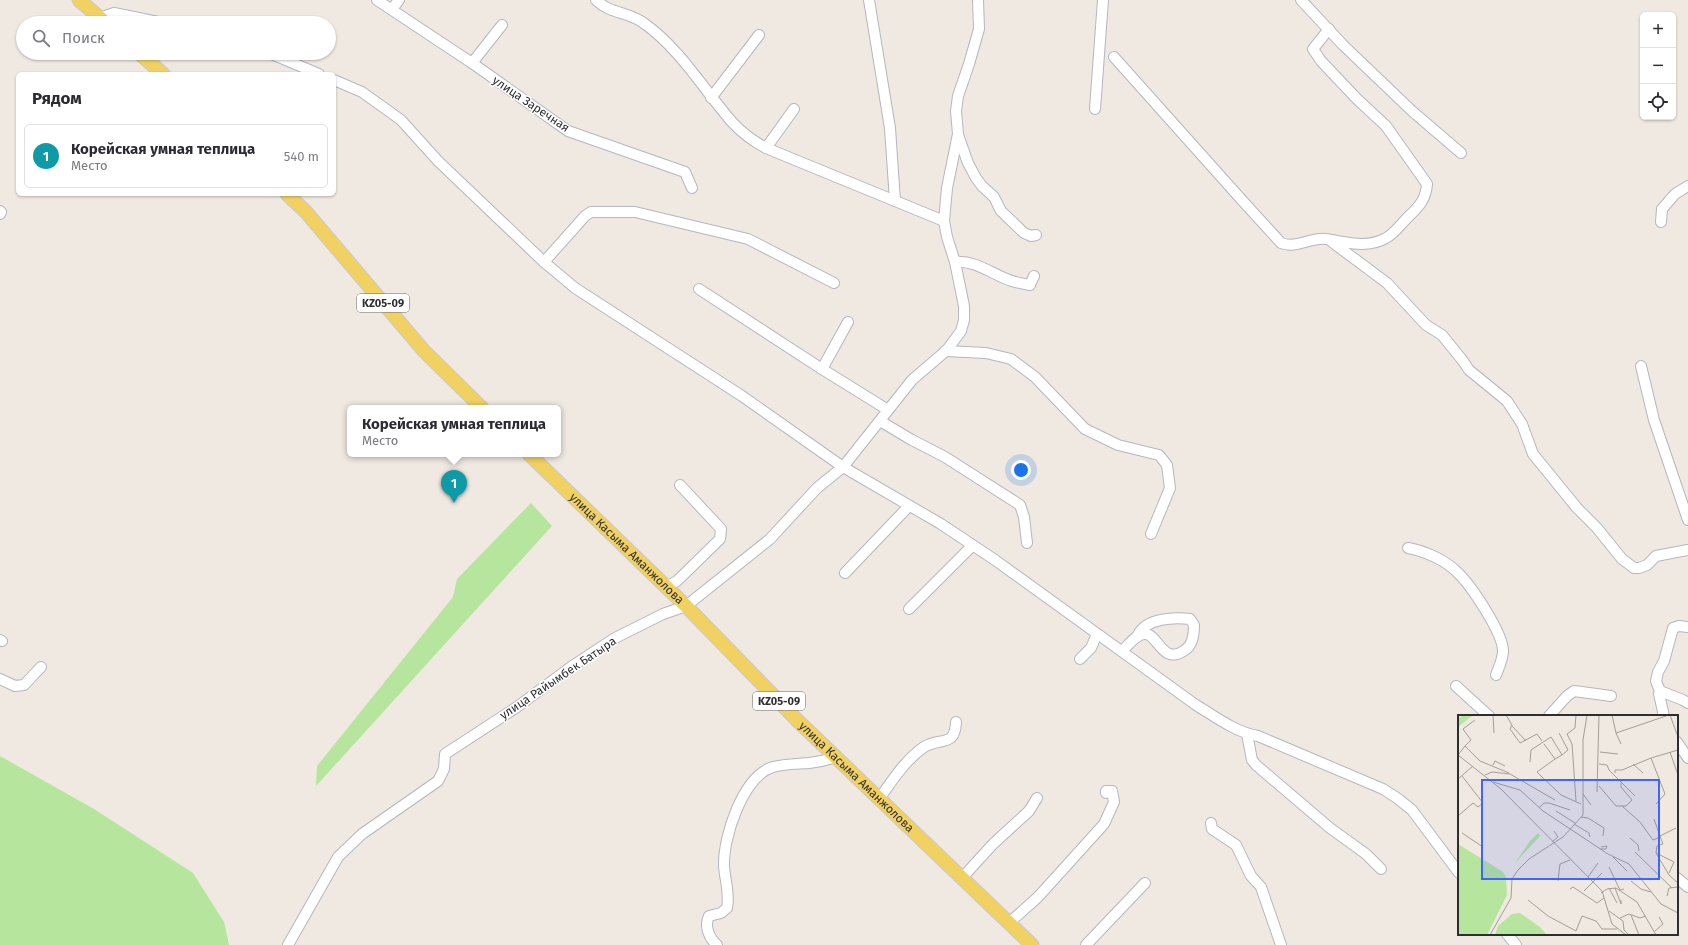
<!DOCTYPE html>
<html lang="ru">
<head>
<meta charset="utf-8">
<style>
	body { margin:0; font-family:"Fira Sans",sans-serif; background:#f7f7f7; color:#2b2b33 }
	.controls { position:absolute; right:12px; top:12px; display:grid; overflow:hidden; border-radius:6px; box-shadow:0 1px 3px #0004 }
	.controls button { width:36px; height:36px; display:grid; place-items:center; padding:0; border:0; border-bottom:1px solid #e1e1e2; background:#fff; color:#2b2b33; font:20px sans-serif }
	.you { position:absolute; left:1021px; top:470px; width:14px; height:14px; margin:-10px; border:3px solid #fff; border-radius:50%; background:#1a73e8; box-shadow:0 0 0 6px #1a73e833 }
	.badge { display:grid; place-items:center; width:26px; height:26px; border-radius:50%; background:#2563eb; color:#fff; font-size:13px; font-weight:700 }
	.pin { position:absolute; translate:-50% -33px; filter:drop-shadow(0 1px 2px #0008) }
	.pin::after { content:''; position:absolute; top:21px; width:14px; height:12px; background:inherit; clip-path:polygon(0 0,100% 0,50% 100%) }
	.popup { position:absolute; left:347px; top:405px; width:214px; height:52px; box-sizing:border-box; display:grid; place-content:center; border-radius:6px; background:#fff; filter:drop-shadow(0 1px 3px #0005); font-size:13px; white-space:nowrap; color:#7c7c81 }
	.popup b { font-size:15px; color:#2b2b33 }
	.popup::after { content:''; position:absolute; left:50%; top:100%; margin-left:-8px; border:8px solid transparent; border-top-color:#fff }
	.list { margin:0; padding:0; list-style:none }
	h2 { display:flex; justify-content:space-between; align-items:center; height:52px; margin:0; padding:0 16px; font-size:17px }
	h2 small { font-size:13px; font-weight:400; color:#7c7c81 }
	.list li { display:grid; grid-template-columns:26px 1fr auto; gap:12px; align-items:center; box-sizing:border-box; height:64px; margin:0 8px 8px; padding:0 8px; border:1px solid #e1e1e2; border-radius:6px }
	.list b { display:block; font-size:15px; white-space:nowrap }
	.list p { margin:0; font-size:13px; white-space:nowrap; color:#7c7c81 }
	.list em { font-size:13px; font-style:normal; color:#7c7c81 }
	.icon { flex:none; width:22px; height:22px; fill:none; stroke:currentColor; stroke-width:2; stroke-linecap:round; stroke-linejoin:round }
	.map { position:relative; flex:none; width:1688px; height:945px; overflow:hidden }
	.search { position:absolute; background:#fff; box-shadow:0 1px 3px #0004; left:16px; top:16px; width:320px; height:44px; display:flex; align-items:center; gap:10px; box-sizing:border-box; padding:0 14px; border-radius:22px; color:#7c7c81; font-size:15px }
	.panel { position:absolute; background:#fff; box-shadow:0 1px 3px #0004; left:16px; top:72px; width:320px; height:124px; border-radius:6px }
	.map>svg:first-child { display:block }
</style>
</head>
<body>
<div class="map">
<svg width="1688" height="945" viewBox="0 0 1688 945">
	<rect width="100%" height="100%" fill="#efe9e1"/>
	<g fill="#b6e59e">
		<polygon points="531,503 552,526 316,786 317,766 453,597 457,579"/>
		<polygon points="0,756 94,809 193,873 224,922 229,945 0,945"/>
	</g>
	<g fill="none" stroke-linecap="round" stroke-linejoin="round">
		<defs>
			<g id="minor">
				<polyline points="377,0 472,63 568,131 685,172 692,188"/>
				<path d="M596,0C610,14 630,12 645,24C679,48 705,91 732,122C742,133 753,141 766,148L944,221"/>
				<polyline points="869,0 890,128 895,201"/>
				<polyline points="1301,0 1343,45 1412,111 1461,153"/>
				<polyline points="392,9 399,0"/>
				<polyline points="100,18 114,13 163,23"/>
				<polyline points="269,53 319,74"/>
				<path d="M1114,57L1240,198L1281,243C1296,249 1311,237 1326,239C1346,242 1367,249 1386,238C1394,234 1402,223 1408,217C1419,207 1426,199 1427,184L1386,126L1357,99L1321,61L1313,49L1329,29"/>
				<polyline points="472,63 502,25"/>
				<path d="M334,80L362,92L401,120L438,161L544,262L575,288L742,396L843,467L941,524L995,560L1196,705C1216,717 1235,732 1258,736L1383,789L1397,798L1412,810L1459,873"/>
				<polyline points="711,98 759,35"/>
				<polyline points="1095,109 1103,0"/>
				<polyline points="958,135 968,163 976,178 982,186 994,197 1001,211 1024,233 1031,236 1036,235"/>
				<polyline points="766,148 794,109"/>
				<polyline points="0,211 1,212 0,214"/>
				<polyline points="1661,222 1662,209 1675,194 1688,186"/>
				<polyline points="1332,242 1387,283 1426,325 1442,335 1463,361 1469,370 1507,401 1522,424 1533,454 1577,508 1597,528 1622,559 1634,568 1639,568 1647,565 1656,556 1688,550"/>
				<polyline points="544,262 585,216 591,212 635,212 748,239 834,283"/>
				<path d="M955,262C976,260 993,275 1012,281C1018,283 1024,284 1030,285L1034,276"/>
				<polyline points="699,289 822,369 888,410"/>
				<polyline points="945,351 986,353 1011,359 1035,377 1085,429 1118,445 1159,455 1167,465 1170,488 1151,534"/>
				<polyline points="1641,366 1654,420 1688,520"/>
				<polyline points="822,369 848,322"/>
				<polyline points="880,421 912,440 945,457 1020,505 1024,517 1027,543"/>
				<path d="M1408,548C1425,551 1445,560 1457,572C1471,585 1503,633 1503,651C1503,659 1499,667 1496,675"/>
				<polyline points="845,573 909,506"/>
				<polyline points="666,587 677,581 720,539 721,529 680,485"/>
				<polyline points="909,609 972,546"/>
				<polyline points="0,640 2,641"/>
				<path d="M1122,651C1129,645 1136,633 1146,634C1158,635 1163,666 1185,650C1193,645 1194,634 1194,625L1190,619C1174,617 1146,618 1138,635"/>
				<polyline points="1080,659 1091,648 1097,634"/>
				<polyline points="0,679 15,686 24,685 41,667"/>
				<polyline points="1456,686 1489,716"/>
				<polyline points="1660,691 1656,681 1658,672 1664,661 1673,628 1679,626 1688,627"/>
				<polyline points="1549,716 1567,696 1574,691 1611,696"/>
				<polyline points="1664,716 1659,694 1660,691 1683,700 1688,703"/>
				<polyline points="1247,734 1252,760 1256,765 1330,828 1366,854 1381,869"/>
				<polyline points="1677,742 1688,758"/>
				<path d="M879,799C892,781 905,760 924,747C940,737 955,748 956,722"/>
				<polyline points="1211,823 1212,829 1236,845 1251,876 1261,887 1281,945"/>
				<polyline points="962,878 993,844 1029,811 1037,798"/>
				<polyline points="1677,878 1688,887"/>
				<polyline points="1009,923 1038,897 1104,824 1114,802 1112,791 1106,791 1106,793"/>
				<polyline points="1507,934 1516,945"/>
				<polyline points="288,945 338,857 362,834 438,781 444,769 445,754 517,707 571,667 615,638 663,614 686,606 770,539 817,488 843,467 912,380 947,350 961,331 964,320 964,306 955,262 947,237 944,221 947,188 958,134 956,111 958,96 969,64 979,29 978,0"/>
				<path d="M717,945C709,938 704,926 709,916L721,913L727,908C730,893 725,881 724,866C723,837 743,776 773,767C784,764 797,764 809,763C818,762 827,760 836,757"/>
				<polyline points="1086,945 1145,883"/>
			</g>
			<g id="major">
				<polyline points="79,0 106,23"/>
				<polyline points="139,53 163,74"/>
				<polyline points="287,194 306,212 424,351 482,408"/>
				<path id="s1" d="M529,454L686,606L798,721L1032,945"/>
			</g>
		</defs>
		<use href="#minor" stroke="#b4b7c1" stroke-width="12"/>
		<use href="#major" stroke="#c9c9c9" stroke-width="15"/>
		<use href="#minor" stroke="#fff" stroke-width="10"/>
		<use href="#major" stroke="#f2d163" stroke-width="13"/>
	</g>
	<g text-anchor="middle" dominant-baseline="central" stroke-width="3" stroke-linejoin="round" paint-order="stroke">
		<g fill="#fff" stroke="#6d6d6d" stroke-width="1">
			<rect x="357" y="294" width="52" height="18" rx="3"/>
			<rect x="753" y="692" width="52" height="18" rx="3"/>
		</g>
		<g font-size="11" font-weight="bold" fill="#2e2e2e">
			<text x="383" y="303">KZ05-09</text>
			<text x="779" y="701">KZ05-09</text>
		</g>
		<g font-size="12" fill="#2e2e2e" stroke="#fff">
			<text transform="translate(531 104) rotate(34)">улица Заречная</text>
			<text stroke="none"><textPath href="#s1" startOffset="136">улица Касыма Аманжолова</textPath></text>
			<text transform="translate(558 678) rotate(-34)">улица Райымбек Батыра</text>
			<text stroke="none"><textPath href="#s1" startOffset="460">улица Касыма Аманжолова</textPath></text>
		</g>
	</g>
	<g transform="translate(1458 715)">
		<rect width="220" height="220" fill="#efe9e1"/>
		<path d="M1,0L2,3L4,0H15L0,12ZM80,118L82,121L57,148L72,126ZM0,129L45,157L48,162L49,180L29,220H0ZM62,198L83,213L89,220H37L40,211L54,199Z" fill="#b6e59e"/>
		<path fill="none" stroke="#a29e99" stroke-width="1" d="M35,0L36,18M48,0L54,10L52,14L62,28L79,19L84,26M118,0L117,13L109,19L114,29L118,86M154,0L158,18L208,1M207,0H212L220,22M54,11L68,26M101,18L110,35L104,40M158,18L163,29M86,29L97,44L79,57L82,60L103,80L123,89M7,31L13,25L5,14L17,5M142,37L160,39M212,37L220,60M0,40L7,31L22,46L51,58M0,40L43,74L144,176L154,209L168,220M72,47L73,35L93,22L104,40L97,44M141,49L149,50L151,55L177,81M175,49L185,58M35,50L37,46L47,51M157,58V55H164L193,43M27,60L34,57L52,59L97,85M0,64L15,51M35,67L62,75L85,96L150,139L171,149L203,189L220,198M141,71L158,91H168L174,85L163,72V68M139,77L141,0M125,79L133,90M198,89L207,79L193,43L220,35M164,91L182,107L195,125L202,122M81,93L86,88H91L112,95M98,96L117,108M0,101L15,88L20,92L25,88L4,61M123,102L130,103L146,113L145,121M196,104L202,121M116,109L131,118L132,122M4,118L25,132M172,123L180,130L181,136M94,127L100,122L96,116M142,134H148L149,131L143,132M177,137L214,173M198,138L199,131L205,129L202,121L218,113M155,142L169,156M151,152L162,175L166,174M211,158L216,147L198,138L211,160L220,168M130,162L140,148M100,166L102,149L112,145M173,166L183,174L193,177M151,173L159,188M157,173L163,189V185M112,174L115,172L139,188L146,183M126,176L144,158M143,178L149,174L158,173L179,187L198,220M209,181L211,173L220,172M70,185L90,201L118,216L124,201L138,206L144,214H159M151,196L165,206L166,215L171,220M173,200L181,220M162,203L171,199L182,203L188,201M197,216L205,209L201,202M32,220L53,183L54,164L60,155L71,144L105,122L125,100V25L129,0"/>
		<path fill="#4264fb" fill-opacity="0.15" stroke="#4264fb" stroke-width="2" d="M24,65H201V164H24Z"/>
		<rect width="220" height="220" fill="none" stroke="#2e2e2e" stroke-width="2"/>
	</g>
</svg>
<div class="controls">
<button>+</button>
<button>−</button>
<button><svg class="icon" aria-label="locate" viewBox="0 0 24 24"><circle cx="12" cy="12" r="6"/><path d="M12 2v4M12 18v4M2 12h4M18 12h4"/></svg></button>
</div>
<div class="you"></div>
<div class="pin badge" style="left:454px;top:503px;background:#0f9aa8">1</div>
<div class="popup"><b>Корейская умная теплица</b>Место</div>
<div class="search"><svg class="icon" aria-label="search" viewBox="0 0 24 24"><circle cx="10" cy="10" r="6"/><path d="M15 15l6 6"/></svg>Поиск</div>
<section class="panel">
<h2>Рядом<small></small></h2>
<ul class="list">
<li><span class="badge" style="background:#0f9aa8">1</span><div><b>Корейская умная теплица</b><p>Место</p></div><em>540 m</em></li>
</ul>
</section>
</div>
</body>
</html>
